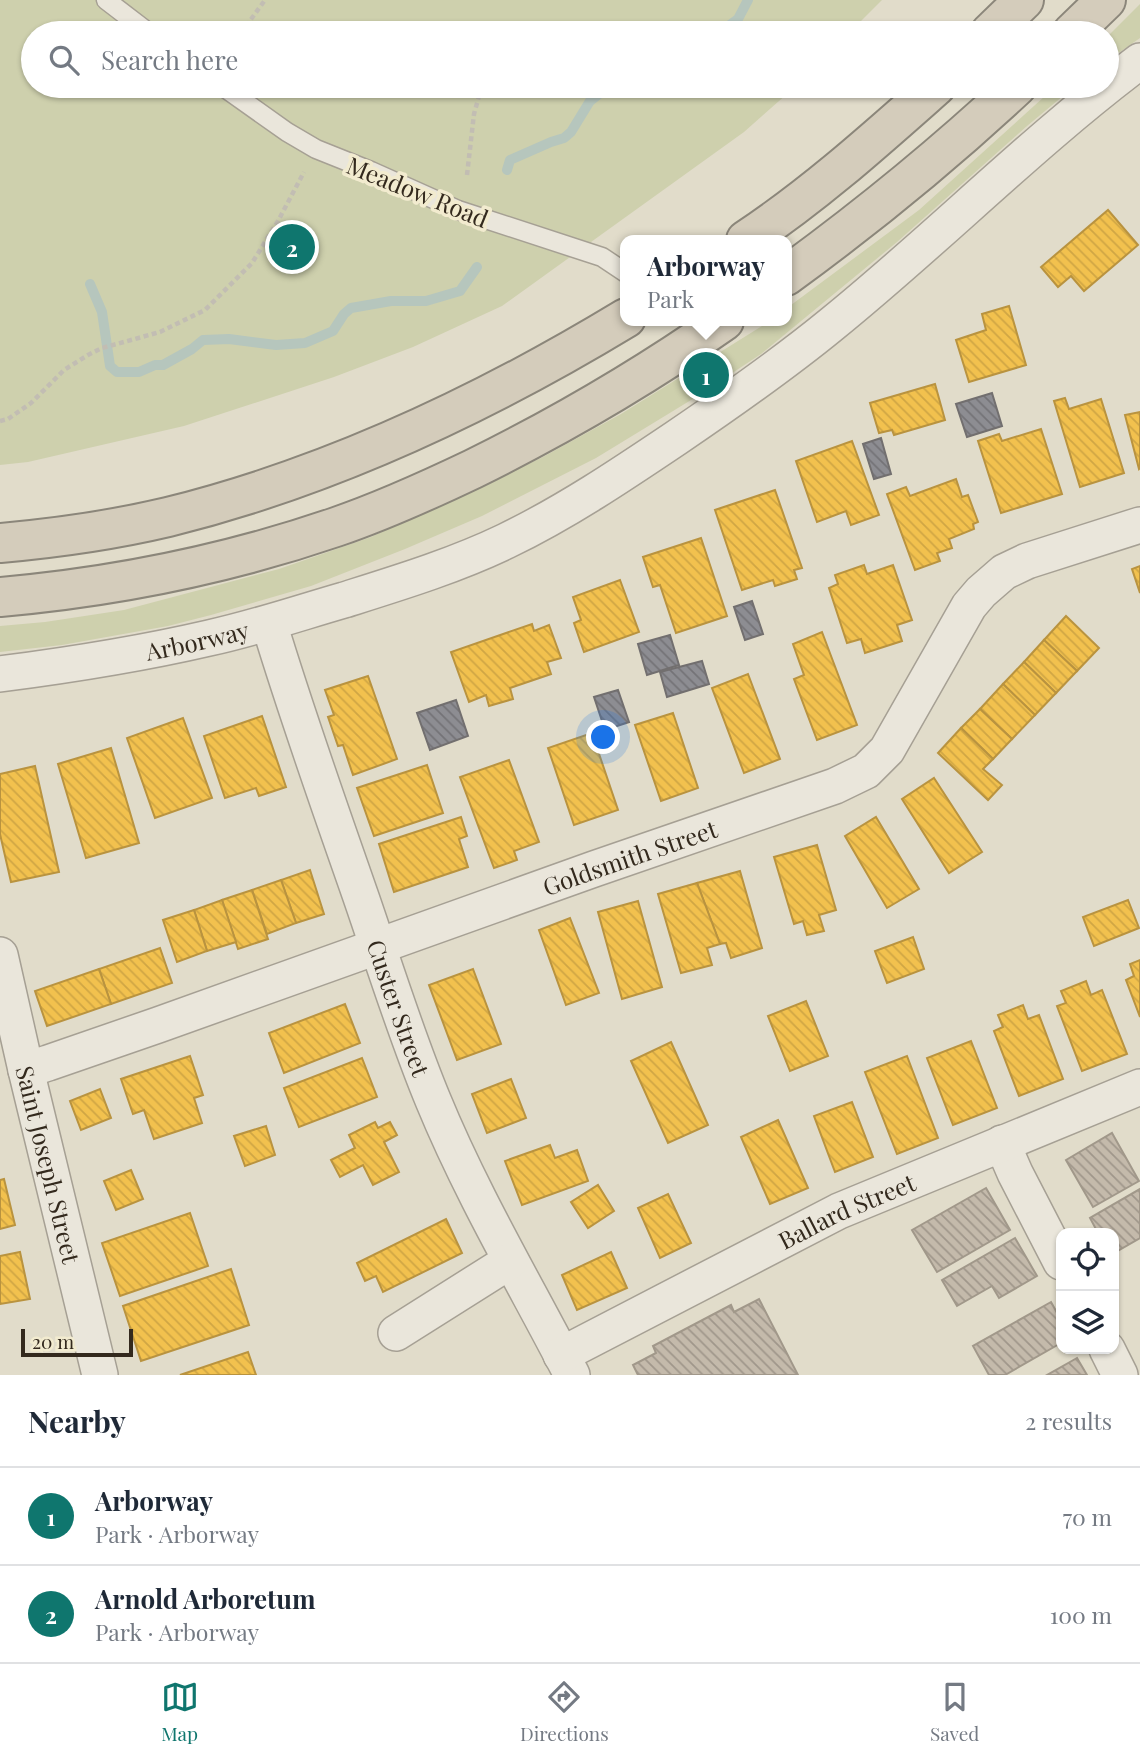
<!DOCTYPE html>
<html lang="en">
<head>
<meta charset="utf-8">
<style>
	body { margin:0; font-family:"Playfair Display",serif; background:#f2f2f3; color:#1f2937 }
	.controls { position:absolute; right:21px; bottom:21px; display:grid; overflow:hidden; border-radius:14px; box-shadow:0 2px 5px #0004 }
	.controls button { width:63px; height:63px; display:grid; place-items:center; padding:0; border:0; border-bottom:2px solid #e0e1e3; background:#fff; color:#1f2937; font:35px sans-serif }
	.scale { position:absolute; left:21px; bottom:18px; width:112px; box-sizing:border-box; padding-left:7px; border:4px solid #33291d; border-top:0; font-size:19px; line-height:24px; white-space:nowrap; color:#33291d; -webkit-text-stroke:5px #f2ebcf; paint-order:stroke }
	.you { position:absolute; left:604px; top:738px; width:24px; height:24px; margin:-18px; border:5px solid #fff; border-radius:50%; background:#1a73e8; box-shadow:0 0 0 10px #1a73e833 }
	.badge { display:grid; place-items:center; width:46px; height:46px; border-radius:50%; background:#0f766e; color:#fff; font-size:23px; font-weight:700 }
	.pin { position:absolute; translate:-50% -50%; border:4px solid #fff; box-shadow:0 2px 7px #0006 }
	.popup { position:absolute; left:620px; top:235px; width:172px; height:91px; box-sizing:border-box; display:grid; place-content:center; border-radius:14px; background:#fff; filter:drop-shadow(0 2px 5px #0005); font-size:23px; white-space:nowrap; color:#747a83 }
	.popup b { font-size:26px; color:#1f2937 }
	.popup::after { content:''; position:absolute; left:50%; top:100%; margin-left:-14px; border:14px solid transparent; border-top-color:#fff }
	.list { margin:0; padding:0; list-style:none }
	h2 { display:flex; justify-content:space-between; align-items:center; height:91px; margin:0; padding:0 28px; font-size:30px }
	h2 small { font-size:23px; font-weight:400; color:#747a83 }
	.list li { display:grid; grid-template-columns:46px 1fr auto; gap:21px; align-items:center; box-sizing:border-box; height:98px; padding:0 28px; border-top:2px solid #e0e1e3 }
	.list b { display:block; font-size:26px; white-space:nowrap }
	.list p { margin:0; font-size:23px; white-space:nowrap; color:#747a83 }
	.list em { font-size:23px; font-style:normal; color:#747a83 }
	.icon { flex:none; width:38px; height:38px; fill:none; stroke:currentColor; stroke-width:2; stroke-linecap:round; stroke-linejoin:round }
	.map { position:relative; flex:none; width:1140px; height:1375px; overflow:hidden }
	.search { position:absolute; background:#fff; box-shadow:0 2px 5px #0004; left:21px; right:21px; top:21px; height:77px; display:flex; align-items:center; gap:18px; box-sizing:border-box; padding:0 24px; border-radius:38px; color:#747a83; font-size:26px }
	.sheet { height:287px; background:#fff }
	nav { display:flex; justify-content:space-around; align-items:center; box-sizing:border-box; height:98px; border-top:2px solid #e0e1e3; background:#fff; font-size:19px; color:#747a83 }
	nav a { display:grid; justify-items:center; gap:4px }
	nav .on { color:#0f766e }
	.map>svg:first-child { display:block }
</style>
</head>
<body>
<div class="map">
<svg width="1140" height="1375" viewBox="0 0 1140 1375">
	<defs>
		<pattern id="homes-back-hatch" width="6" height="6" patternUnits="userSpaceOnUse" patternTransform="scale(1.75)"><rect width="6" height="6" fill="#f2c14e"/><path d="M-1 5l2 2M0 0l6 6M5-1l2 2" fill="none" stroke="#d0a644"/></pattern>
		<pattern id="industry-back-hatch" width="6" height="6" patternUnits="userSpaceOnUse" patternTransform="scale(1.75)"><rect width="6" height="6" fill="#8d8d92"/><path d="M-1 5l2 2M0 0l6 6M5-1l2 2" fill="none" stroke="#747377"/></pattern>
		<pattern id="building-back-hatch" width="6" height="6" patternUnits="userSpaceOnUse" patternTransform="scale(1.75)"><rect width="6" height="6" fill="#c4baab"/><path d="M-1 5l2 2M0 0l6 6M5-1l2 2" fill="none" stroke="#a0978b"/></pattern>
	</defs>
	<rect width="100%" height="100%" fill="#e1dcca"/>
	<g fill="#ced0ad">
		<polygon points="0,0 882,0 849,33 33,33 33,86 796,86 744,132 502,306 413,347 334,377 184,426 28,462 0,465"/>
		<polygon points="1140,4 1140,38 1107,61 1107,37"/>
		<polygon points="1056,86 1075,86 1027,126 897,242 761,354 696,397 596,458 482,516 405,549 311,586 211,615 168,626 62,645 0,652 0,626 45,622 124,610 279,569 371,537 541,458 621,414 770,321 786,321 787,308 919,210"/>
	</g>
	<g fill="url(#homes-back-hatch)" stroke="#b9933f" stroke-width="2">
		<polygon points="1108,210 1138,245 1084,291 1071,276 1058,287 1041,267"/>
		<polygon points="1009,306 1026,365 969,382 956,340 986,330 982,314"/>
		<polygon points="935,384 945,420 894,435 892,430 879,433 870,403"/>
		<polygon points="1065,398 1069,409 1101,399 1124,473 1080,487 1054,401"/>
		<polygon points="1140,412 1140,468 1139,469 1125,415"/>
		<polygon points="1041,429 1062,494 1001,513 978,441 999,434 1002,441"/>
		<polygon points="852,441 879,515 851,525 846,511 817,522 796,461"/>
		<polygon points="956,479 962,497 968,495 978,522 973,524 974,529 949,539 952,548 937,553 940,561 915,570 887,494 906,487 910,496"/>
		<polygon points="775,490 802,568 794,570 797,579 775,586 773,580 742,590 715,510"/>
		<polygon points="701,538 727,616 676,633 660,585 653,587 643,557"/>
		<polygon points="864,565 867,574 893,565 912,620 897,625 902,641 865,653 861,639 847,643 829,588 838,584 835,575"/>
		<polygon points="1140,566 1140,593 1132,569"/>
		<polygon points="620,580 639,632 584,652 574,623 581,620 573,597"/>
		<polygon points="1066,616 1099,648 1077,671 1044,640"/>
		<polygon points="532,624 534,631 549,625 561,658 547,662 551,674 510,688 513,699 489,706 486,695 469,702 451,652"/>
		<polygon points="822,632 857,725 817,740 794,679 804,675 793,644"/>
		<polygon points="1044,640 1077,671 1056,693 1024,662"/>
		<polygon points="1024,662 1056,693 1035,715 1003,684"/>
		<polygon points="748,674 780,759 744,773 712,688"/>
		<polygon points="368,676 397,759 353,775 343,745 338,746 328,717 334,715 325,690"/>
		<polygon points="1003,684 1035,715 1012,739 980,709"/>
		<polygon points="980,709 1012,739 993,759 961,728"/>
		<polygon points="673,713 698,788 661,801 635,725"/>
		<polygon points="262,716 286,787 259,796 256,788 225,798 204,736"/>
		<polygon points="183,718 212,798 155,818 127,738"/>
		<polygon points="961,728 993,759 983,769 1002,785 988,800 938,753"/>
		<polygon points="592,733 618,810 574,825 548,748"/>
		<polygon points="111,748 139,843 86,858 58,764"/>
		<polygon points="509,760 539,842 514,851 517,860 494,868 460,777"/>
		<polygon points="427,765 443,813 374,836 357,788"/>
		<polygon points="35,766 59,872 11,882 0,834 0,774"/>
		<polygon points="934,778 982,852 949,873 902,799"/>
		<polygon points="461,817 467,836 459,839 468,867 394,892 379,844"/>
		<polygon points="876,817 919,889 887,908 845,836"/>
		<polygon points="817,845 836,910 819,915 824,931 807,935 803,921 794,924 774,857"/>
		<polygon points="310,870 324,914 296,923 281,880"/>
		<polygon points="740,871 762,948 731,958 726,943 720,944 697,883"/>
		<polygon points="281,880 296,923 267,934 252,890"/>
		<polygon points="697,883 720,944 707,948 712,965 681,973 658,894"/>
		<polygon points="252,890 268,939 238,949 222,900"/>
		<polygon points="222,900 236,942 207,951 194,910"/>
		<polygon points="1128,900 1139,928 1094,946 1083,917"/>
		<polygon points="638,901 662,987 622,999 598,912"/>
		<polygon points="194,910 207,951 177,962 163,920"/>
		<polygon points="570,918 599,993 566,1005 539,930"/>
		<polygon points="913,937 924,969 887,983 875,951"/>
		<polygon points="160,948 172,983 111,1004 99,969"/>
		<polygon points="1140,960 1140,1017 1126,980 1134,976 1130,964"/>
		<polygon points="99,969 111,1004 47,1026 35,991"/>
		<polygon points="473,969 501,1044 457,1060 429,985"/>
		<polygon points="1086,981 1091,995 1102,990 1127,1054 1082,1071 1057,1006 1066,1003 1061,991"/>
		<polygon points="806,1001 828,1056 790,1071 768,1016"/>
		<polygon points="345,1004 360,1043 284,1073 269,1033"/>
		<polygon points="1023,1005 1028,1019 1039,1015 1063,1079 1019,1096 994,1031 1003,1027 998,1015"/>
		<polygon points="971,1041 997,1108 953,1125 927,1058"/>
		<polygon points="671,1042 708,1125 668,1143 631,1061"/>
		<polygon points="190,1056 203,1095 194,1098 202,1123 154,1139 144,1110 133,1114 121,1079"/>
		<polygon points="907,1056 938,1138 897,1154 865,1072"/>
		<polygon points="362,1058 377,1097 299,1127 284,1088"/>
		<polygon points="511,1079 526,1118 487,1133 472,1094"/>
		<polygon points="100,1089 111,1118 81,1130 70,1101"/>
		<polygon points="852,1102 873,1157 835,1172 814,1116"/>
		<polygon points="778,1120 808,1188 770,1204 741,1137"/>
		<polygon points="375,1122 378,1128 390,1122 397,1135 384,1142 399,1172 373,1185 363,1165 340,1177 331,1160 355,1148 349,1135"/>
		<polygon points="266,1126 275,1155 245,1166 234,1136"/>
		<polygon points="550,1145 555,1158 577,1150 588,1181 522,1205 505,1161"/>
		<polygon points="131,1170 143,1199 116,1210 104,1181"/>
		<polygon points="4,1179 15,1225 0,1229 0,1180"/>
		<polygon points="598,1185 614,1211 588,1228 571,1202"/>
		<polygon points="668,1194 691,1243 660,1258 638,1208"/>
		<polygon points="190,1213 208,1266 120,1296 102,1243"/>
		<polygon points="446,1219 462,1253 383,1292 376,1276 365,1281 357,1263"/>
		<polygon points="20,1252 30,1299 0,1304 0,1256"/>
		<polygon points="611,1252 627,1288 577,1310 562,1275"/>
		<polygon points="231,1269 249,1325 141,1361 123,1306"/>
		<polygon points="248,1352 256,1375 180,1375"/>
	</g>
	<g fill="url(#industry-back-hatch)" stroke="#726f6f" stroke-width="2">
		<polygon points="992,393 1002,426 967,437 956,404"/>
		<polygon points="881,438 891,474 874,479 863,444"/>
		<polygon points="752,601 763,634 745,640 734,607"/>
		<polygon points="670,635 679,665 647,675 638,644"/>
		<polygon points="702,661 709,684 667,697 660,672"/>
		<polygon points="618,690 629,722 605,730 594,697"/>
		<polygon points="456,700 468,736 430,750 417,713"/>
	</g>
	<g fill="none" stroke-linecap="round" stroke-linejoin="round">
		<g stroke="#b6c6bd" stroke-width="10">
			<polyline points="719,33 738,19 748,0"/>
			<polyline points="507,170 510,160 551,142 564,138 571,132 590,101 609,86"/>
			<polyline points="90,284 102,312 110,366 117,372 139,372 155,365 163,365 192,349 203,340 229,339 276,345 305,343 333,331 344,314 351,308 391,301 426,301 460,291 477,267"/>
		</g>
	</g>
	<g fill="url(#building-back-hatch)" stroke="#a1988a" stroke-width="2">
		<polygon points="1112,1133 1139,1181 1093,1207 1066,1160"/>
		<polygon points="986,1188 1010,1230 937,1272 912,1230"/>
		<polygon points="1140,1189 1140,1238 1114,1253 1114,1233 1098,1233 1090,1218"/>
		<polygon points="1015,1238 1037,1276 999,1298 992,1286 957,1306 942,1280"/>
		<polygon points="759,1299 798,1375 638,1375 633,1365 656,1353 653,1346 731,1305 734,1312"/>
		<polygon points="1051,1302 1061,1320 1061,1343 1005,1375 989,1375 973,1346"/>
		<polygon points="1077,1358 1087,1375 1047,1375"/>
	</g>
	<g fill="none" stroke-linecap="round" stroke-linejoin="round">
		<defs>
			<g id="lane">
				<polyline points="106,0 149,33"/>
				<polyline points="222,86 287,132 316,149 371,171 458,210 602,257 626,273"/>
			</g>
			<g id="street">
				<path id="s1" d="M269,623C297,716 330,808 362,900C385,967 406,1035 433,1100C472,1195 525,1284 572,1375"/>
				<path id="s2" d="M0,674C70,665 140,654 209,638C255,628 299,613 344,600C398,583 454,566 506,541C566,512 621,475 676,438C729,402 782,365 832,324C937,239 1032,142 1140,61"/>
				<path id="s3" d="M0,955L26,1070L100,1375"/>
				<path id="s4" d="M26,1070L48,1063L158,1025L594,869L835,786L866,771L887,750L969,606L981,592L1004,572L1027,561L1140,525"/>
				<polyline points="1002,1143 1015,1173 1061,1262"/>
				<polyline points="396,1333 510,1261"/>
				<polyline points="1107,1349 1120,1375"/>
				<path id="s5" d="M561,1355L839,1211L1140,1087"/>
			</g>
			<g id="highway">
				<polyline points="990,33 1024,0"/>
				<polyline points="1072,33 1106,0"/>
				<path d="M746,240C814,195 875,140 936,86"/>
				<path d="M786,276C867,217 944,154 1017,86"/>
				<path d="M0,543C57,538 113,530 168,517C330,477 484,404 626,318"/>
				<path d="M0,597C114,587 228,564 336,527C383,511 429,490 473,469C560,426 644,377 724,321"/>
			</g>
		</defs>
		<use href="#lane" stroke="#a6a094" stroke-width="21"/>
		<use href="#street" stroke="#a6a094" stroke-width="38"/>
		<use href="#highway" stroke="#8b867a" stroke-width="42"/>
		<g stroke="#c2bdb3" stroke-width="4.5" stroke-dasharray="5 3.5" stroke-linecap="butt">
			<polyline points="241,33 265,0"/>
			<polyline points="467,175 474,114 481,89"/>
			<polyline points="0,421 8,419 31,403 64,370 88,355 102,348 160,332 205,310 252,263 278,221 304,172"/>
		</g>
		<use href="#lane" stroke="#eae6db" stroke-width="18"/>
		<use href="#street" stroke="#eae6db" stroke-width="35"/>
		<use href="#highway" stroke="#d4ccbb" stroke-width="38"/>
	</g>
	<g text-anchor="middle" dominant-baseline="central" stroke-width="7" stroke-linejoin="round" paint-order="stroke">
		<g font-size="24" fill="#33291d" stroke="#f2ebcf">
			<text transform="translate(418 191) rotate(22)">Meadow Road</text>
			<text stroke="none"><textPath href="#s2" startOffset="200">Arborway</textPath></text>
			<text stroke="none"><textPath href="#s4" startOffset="640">Goldsmith Street</textPath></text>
			<text stroke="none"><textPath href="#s1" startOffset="406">Custer Street</textPath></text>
			<text stroke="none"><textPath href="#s3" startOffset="215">Saint Joseph Street</textPath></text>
			<text stroke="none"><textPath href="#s5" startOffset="320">Ballard Street</textPath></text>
		</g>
	</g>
</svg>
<div class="controls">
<button><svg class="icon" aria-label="locate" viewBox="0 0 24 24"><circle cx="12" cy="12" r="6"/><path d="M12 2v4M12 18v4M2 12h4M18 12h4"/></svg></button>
<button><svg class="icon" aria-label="layers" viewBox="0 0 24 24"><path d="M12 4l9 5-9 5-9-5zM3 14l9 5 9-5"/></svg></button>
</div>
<div class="scale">20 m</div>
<div class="you"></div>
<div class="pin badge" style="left:706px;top:375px">1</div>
<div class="popup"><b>Arborway</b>Park</div>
<div class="pin badge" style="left:292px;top:247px">2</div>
<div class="search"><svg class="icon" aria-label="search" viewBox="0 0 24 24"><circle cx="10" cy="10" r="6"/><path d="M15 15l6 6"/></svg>Search here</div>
</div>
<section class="sheet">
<h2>Nearby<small>2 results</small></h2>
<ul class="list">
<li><span class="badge">1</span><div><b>Arborway</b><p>Park · Arborway</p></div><em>70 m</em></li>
<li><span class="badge">2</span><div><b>Arnold Arboretum</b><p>Park · Arborway</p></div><em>100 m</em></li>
</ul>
</section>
<nav>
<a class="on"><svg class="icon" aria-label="map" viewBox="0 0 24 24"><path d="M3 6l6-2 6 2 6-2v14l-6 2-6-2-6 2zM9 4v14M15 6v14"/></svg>Map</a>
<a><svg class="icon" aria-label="directions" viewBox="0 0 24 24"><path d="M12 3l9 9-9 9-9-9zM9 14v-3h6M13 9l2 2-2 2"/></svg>Directions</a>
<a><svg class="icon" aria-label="saved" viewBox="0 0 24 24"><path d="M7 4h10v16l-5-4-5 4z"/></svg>Saved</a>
</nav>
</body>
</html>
